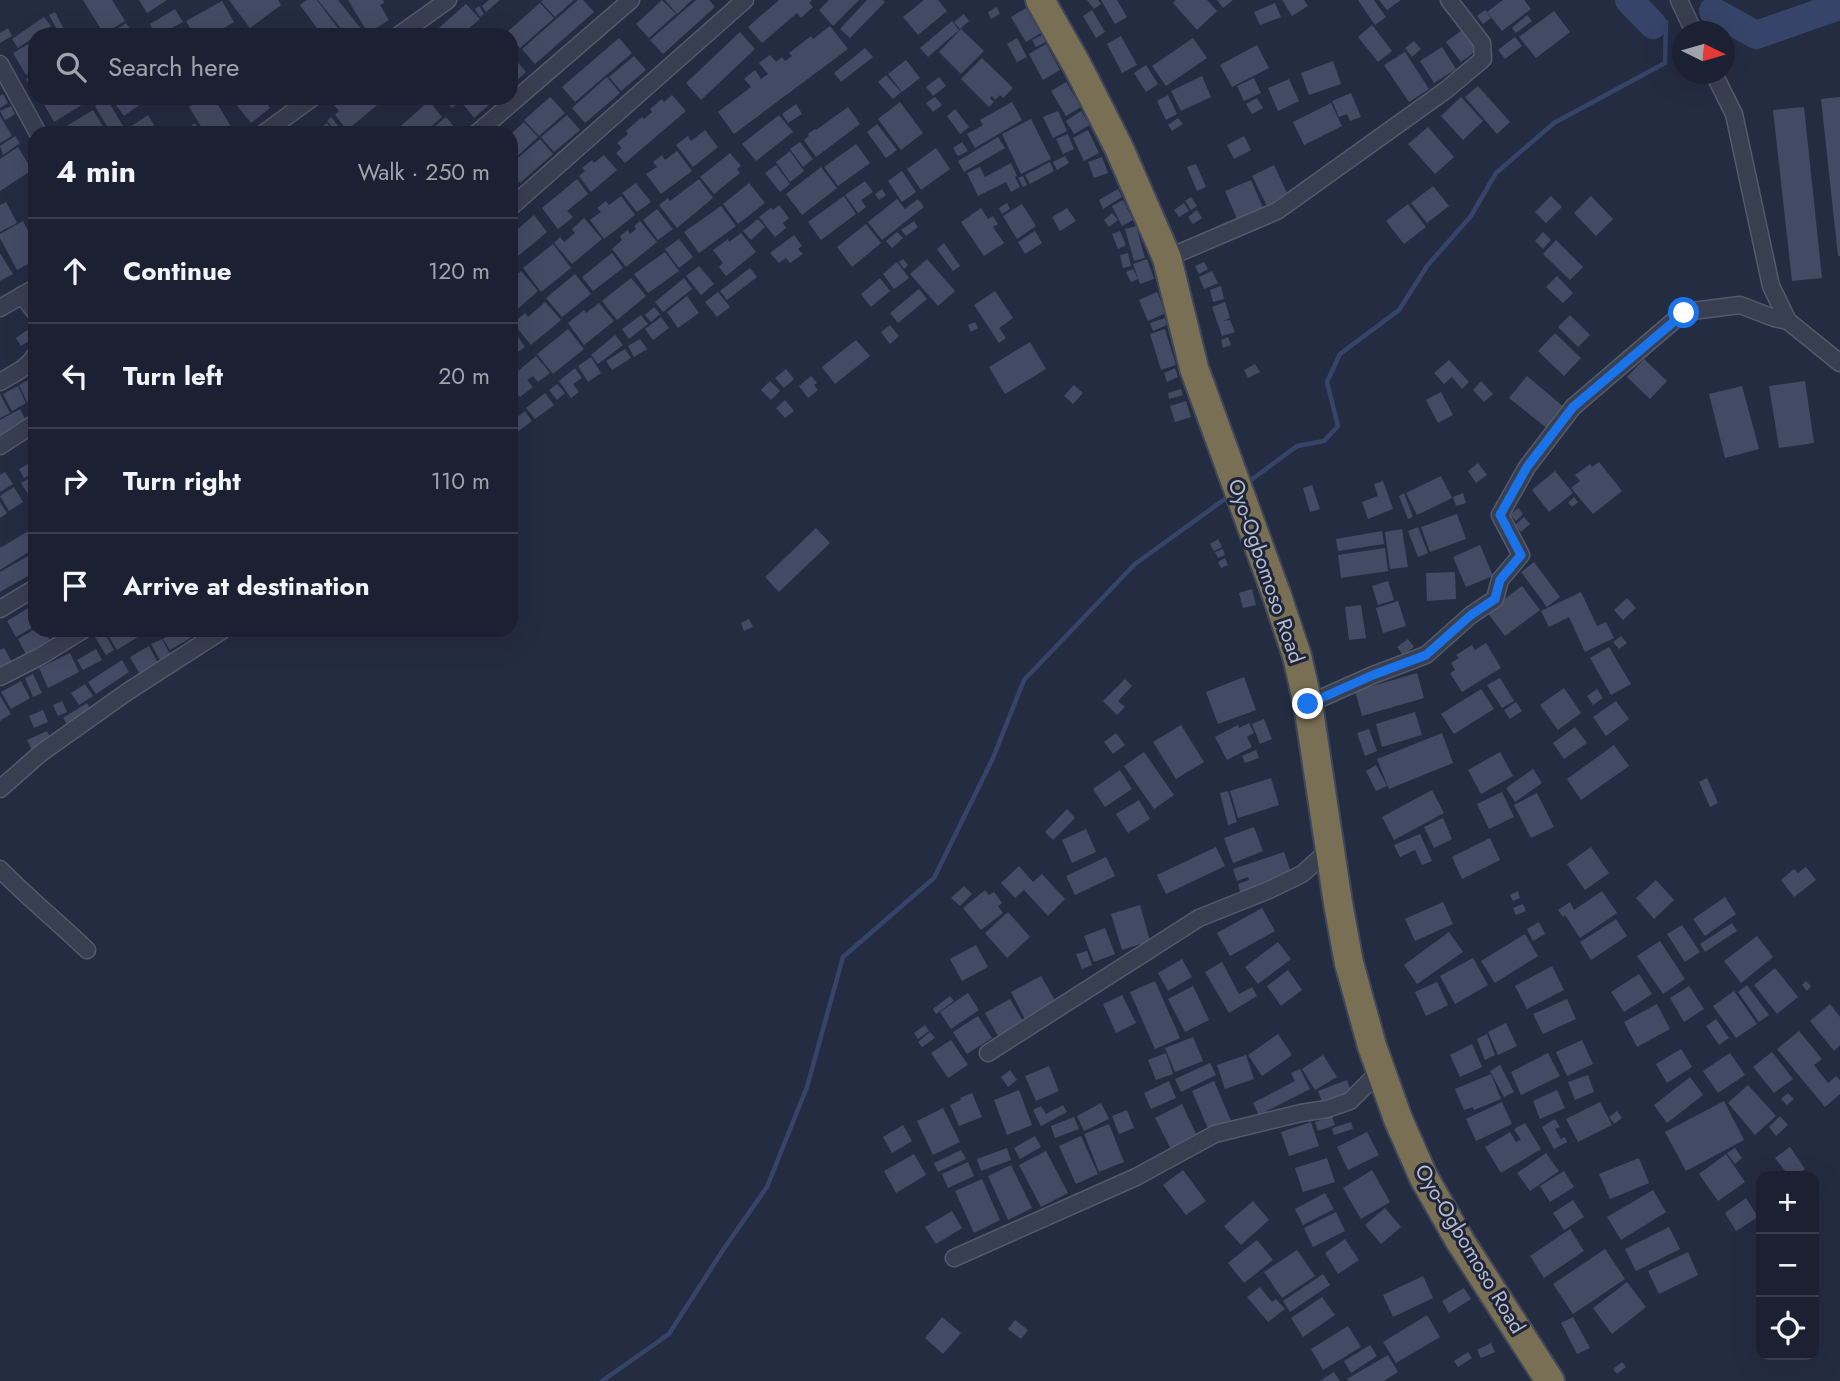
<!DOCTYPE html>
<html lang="en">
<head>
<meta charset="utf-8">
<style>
	body { margin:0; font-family:Jost,sans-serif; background:#282e3e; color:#f1f3f6 }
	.controls { position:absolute; right:21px; bottom:21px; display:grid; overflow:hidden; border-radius:14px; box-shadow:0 7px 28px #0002 }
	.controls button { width:63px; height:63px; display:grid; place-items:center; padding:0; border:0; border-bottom:2px solid #393e4d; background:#1b2132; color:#f1f3f6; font:35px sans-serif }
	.compass { position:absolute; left:1672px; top:21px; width:63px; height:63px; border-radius:50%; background:#1b2132; box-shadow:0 7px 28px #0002; rotate:95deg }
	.stop { position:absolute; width:21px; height:21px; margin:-16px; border:5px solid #1a73e8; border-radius:50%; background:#fff }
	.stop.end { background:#1a73e8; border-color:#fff; box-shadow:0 2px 7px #0008 }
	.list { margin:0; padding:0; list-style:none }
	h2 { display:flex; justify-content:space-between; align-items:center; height:91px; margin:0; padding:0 28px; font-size:30px }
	h2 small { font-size:23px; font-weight:400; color:#a0a3ac }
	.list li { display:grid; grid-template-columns:46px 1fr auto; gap:21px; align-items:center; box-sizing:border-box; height:105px; padding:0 28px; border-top:2px solid #393e4d }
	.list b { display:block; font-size:26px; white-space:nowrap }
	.list em { font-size:23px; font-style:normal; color:#a0a3ac }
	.icon { flex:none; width:38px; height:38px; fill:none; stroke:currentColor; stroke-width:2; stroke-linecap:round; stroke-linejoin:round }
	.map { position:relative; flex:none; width:1840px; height:1381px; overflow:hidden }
	.search { position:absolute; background:#1b2132; box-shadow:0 7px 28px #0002; left:28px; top:28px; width:490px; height:77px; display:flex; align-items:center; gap:18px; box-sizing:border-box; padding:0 24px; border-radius:21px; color:#a0a3ac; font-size:26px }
	.panel { position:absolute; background:#1b2132; box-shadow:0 7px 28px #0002; left:28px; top:126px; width:490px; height:511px; border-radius:21px }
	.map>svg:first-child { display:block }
</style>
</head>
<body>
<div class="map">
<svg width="1840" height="1381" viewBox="0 0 1840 1381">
	<rect width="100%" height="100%" fill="#242c42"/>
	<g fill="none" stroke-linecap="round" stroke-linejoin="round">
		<g stroke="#37446a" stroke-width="4.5">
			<polyline points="1247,483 1297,446 1324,441 1338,426 1327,382 1340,354 1399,310 1427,266 1471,216 1496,173 1554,123 1665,63 1666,22"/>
			<polyline points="602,1381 669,1334 723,1250 767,1187 807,1087 843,957 934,878 993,758 1024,680 1135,564 1229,496"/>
		</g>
		<g stroke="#37446a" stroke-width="28">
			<polyline points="1629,0 1653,25"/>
			<polyline points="1713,11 1756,35 1839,6 1840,7"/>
		</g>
	</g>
	<g fill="#434b64">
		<polygon points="83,0 112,0 125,21 104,34"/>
		<polygon points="139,0 167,0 147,13"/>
		<polygon points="229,0 278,0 281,5 250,28"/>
		<polygon points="307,0 317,0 343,35 322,35 300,5"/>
		<polygon points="318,0 338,0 366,35 346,35"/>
		<polygon points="348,0 383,0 384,3 380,5 389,20 368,33"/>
		<polygon points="489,0 500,0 486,12 482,6"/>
		<polygon points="543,0 574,0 555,17 541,2"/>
		<polygon points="578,0 583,0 594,12 535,64 522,49"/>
		<polygon points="662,0 676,14 649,38 636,24"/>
		<polygon points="665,0 692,0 677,14"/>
		<polygon points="696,0 709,0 715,7 663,54 650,40"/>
		<polygon points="779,0 812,0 809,3 813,7 801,18 797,13 762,43 748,27"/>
		<polygon points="829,0 859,0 833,26 819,10"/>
		<polygon points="867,0 883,0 885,2 850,38 840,29"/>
		<polygon points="924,0 938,0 947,11 918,35 903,17"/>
		<polygon points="1087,0 1098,0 1101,4 1094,9"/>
		<polygon points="1101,0 1117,0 1127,17 1115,24"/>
		<polygon points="1176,0 1207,0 1217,11 1197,30 1173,3"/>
		<polygon points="1217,0 1233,0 1223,8"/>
		<polygon points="1282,0 1304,0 1308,6 1292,16"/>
		<polygon points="1358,0 1374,0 1386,17 1375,25"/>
		<polygon points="1379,0 1401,0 1387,10"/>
		<polygon points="1503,0 1524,0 1531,9 1502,31 1487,12"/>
		<polygon points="222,1 234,22 212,35 194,35 186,21"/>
		<polygon points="540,3 554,18 520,48 511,39 511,35 506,33"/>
		<polygon points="1275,3 1281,17 1260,25 1254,12"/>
		<polygon points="466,4 480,19 461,35 431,35"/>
		<polygon points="479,6 484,14 480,17 475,9"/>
		<polygon points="997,7 1000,14 991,19 988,12"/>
		<polygon points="1026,8 1041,33 1026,42 1011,17"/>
		<polygon points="175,9 183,22 159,35 156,35 150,24"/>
		<polygon points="1092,10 1105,32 1096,38 1083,16"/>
		<polygon points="1485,10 1491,18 1483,24 1477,16"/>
		<polygon points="1554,11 1570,32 1536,58 1519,37"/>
		<polygon points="55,12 67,35 60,35 49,15"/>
		<polygon points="964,14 969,21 960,29 954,22"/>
		<polygon points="1527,15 1532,21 1516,33 1512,28"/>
		<polygon points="44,17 51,26 18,48 12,39"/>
		<polygon points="952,21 959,30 928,57 920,48"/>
		<polygon points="126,23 134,35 109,35"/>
		<polygon points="1372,25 1392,51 1378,62 1358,37"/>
		<polygon points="830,26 848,49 734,134 718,112 751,87 744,79 755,70 761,79 768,74 759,63 770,55 776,62 782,57 785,61 792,56 789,53 811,36 813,39"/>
		<polygon points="8,28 12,36 0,43 0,33"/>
		<polygon points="961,29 984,51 961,74 939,52"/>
		<polygon points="1462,30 1477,50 1461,62 1446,42"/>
		<polygon points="740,32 755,49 701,100 686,83"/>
		<polygon points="1042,35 1046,42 1036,47 1032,40"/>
		<polygon points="1121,36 1137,65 1122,73 1107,44"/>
		<polygon points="1515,37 1522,46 1505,59 1498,50"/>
		<polygon points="619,38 632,53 575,102 562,87"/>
		<polygon points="1017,38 1027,57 1017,62 1007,44"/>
		<polygon points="1193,38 1207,58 1166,86 1152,66"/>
		<polygon points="35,40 35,70 26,75 13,53"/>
		<polygon points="1414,41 1421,49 1412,57 1405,48"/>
		<polygon points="1046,44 1060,70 1043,80 1029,54"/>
		<polygon points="1257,45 1269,68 1232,87 1220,65"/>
		<polygon points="1442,47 1456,69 1434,83 1420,61"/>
		<polygon points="865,48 873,57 841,82 834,73"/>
		<polygon points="1405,52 1429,89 1409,102 1384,65"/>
		<polygon points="634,56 646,70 621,91 609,77"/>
		<polygon points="514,58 526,72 511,86 511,61"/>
		<polygon points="982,58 1013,88 1003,98 1000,95 995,100 992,96 990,98 994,102 989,107 961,79"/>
		<polygon points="906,60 920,78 902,92 888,74"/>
		<polygon points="1333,61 1341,84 1309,95 1301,73"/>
		<polygon points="1146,65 1158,84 1146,92 1134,73"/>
		<polygon points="35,73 35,94 26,79"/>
		<polygon points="886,75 901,92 893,99 878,82"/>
		<polygon points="1202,76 1211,97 1181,111 1171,91"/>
		<polygon points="607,77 620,93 585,123 572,108"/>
		<polygon points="939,77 946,86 933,96 926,87"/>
		<polygon points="1254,78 1261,93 1244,101 1237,86"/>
		<polygon points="1289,79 1299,101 1278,111 1268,88"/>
		<polygon points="1066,82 1081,107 1066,116 1051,91"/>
		<polygon points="1478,86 1510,122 1497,134 1465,97"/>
		<polygon points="1351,93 1361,117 1350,121 1347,114 1339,117 1332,101"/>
		<polygon points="3,94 8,103 0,108 0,96"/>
		<polygon points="672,95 686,111 625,163 616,153 622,148 617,143 628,134 626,131 642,117 644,119 652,112 650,109 662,99 664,102"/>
		<polygon points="1168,95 1177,114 1166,120 1157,101"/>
		<polygon points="550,97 565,113 539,136 524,120"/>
		<polygon points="935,97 942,105 933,112 926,103"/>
		<polygon points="1461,97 1483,121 1463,140 1441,116"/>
		<polygon points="1840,97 1840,256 1838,256 1821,99"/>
		<polygon points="47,98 82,98 85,103 54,122 42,101"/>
		<polygon points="111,98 143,98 145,101 124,116"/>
		<polygon points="202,98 214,98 233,130 228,133 205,133 189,107"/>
		<polygon points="231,98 263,98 270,108 251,123"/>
		<polygon points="343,98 349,103 355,98 386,98 347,130 335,115 339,111 334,105"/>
		<polygon points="443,98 464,98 452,108"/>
		<polygon points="468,98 497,98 474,118 462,103"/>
		<polygon points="1257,98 1263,108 1252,114 1246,104"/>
		<polygon points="107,99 123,126 111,133 95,106"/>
		<polygon points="429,101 442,117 424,133 393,133"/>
		<polygon points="900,102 923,133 901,150 878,119"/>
		<polygon points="1012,102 1022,120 975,148 967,134 983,125 980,120"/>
		<polygon points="1331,103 1342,126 1304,145 1293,122"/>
		<polygon points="796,104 802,114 788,123 782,114"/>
		<polygon points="11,106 15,114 5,120 0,111"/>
		<polygon points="848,107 860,124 816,157 804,140 809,136 808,134 815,129 816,130"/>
		<polygon points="1804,107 1822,278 1792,281 1773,110"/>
		<polygon points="955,109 969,127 960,134 947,116"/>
		<polygon points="93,110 107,133 55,133"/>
		<polygon points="1058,111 1067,131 1053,138 1043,117"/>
		<polygon points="1081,111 1090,125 1074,134 1066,121"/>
		<polygon points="148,115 154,125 143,133 134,133 130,127"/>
		<polygon points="567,115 580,130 554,152 541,137"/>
		<polygon points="779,115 793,132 756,161 742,144"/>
		<polygon points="0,116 12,136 0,143"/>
		<polygon points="331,117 344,133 337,133 327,121"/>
		<polygon points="446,117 459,133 427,133"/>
		<polygon points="1178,118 1183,124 1172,131 1168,125"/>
		<polygon points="1031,119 1051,159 1021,174 1002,134"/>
		<polygon points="524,122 538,137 511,162 511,134"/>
		<polygon points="195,123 202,133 182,133"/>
		<polygon points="327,123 334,133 314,133"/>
		<polygon points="877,124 897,150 886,158 867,132"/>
		<polygon points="1428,127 1454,157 1435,174 1408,144"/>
		<polygon points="705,130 718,147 693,167 676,145 688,136 691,141"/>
		<polygon points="1088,130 1099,153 1084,161 1073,138"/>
		<polygon points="1068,134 1074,149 1063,154 1056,139"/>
		<polygon points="15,136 20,143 3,155 0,146"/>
		<polygon points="1244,136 1251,150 1234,159 1227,145"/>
		<polygon points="998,137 1005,148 964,172 958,161"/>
		<polygon points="540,139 553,154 520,183 511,173 511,164"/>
		<polygon points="800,142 813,159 803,167 790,149"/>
		<polygon points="962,142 968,151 958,156 953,148"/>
		<polygon points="856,144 870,163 838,186 824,167"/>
		<polygon points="18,147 32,170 0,191 0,159"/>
		<polygon points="936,148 950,169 921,190 907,169"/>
		<polygon points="677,151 692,171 661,194 646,174 657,167 653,162 662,155 665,160"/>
		<polygon points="790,151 804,171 790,182 776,162"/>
		<polygon points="730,153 741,166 737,169 740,173 714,194 700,177"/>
		<polygon points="604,155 617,170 591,192 579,176 585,171 582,168 592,160 594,163"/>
		<polygon points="1065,156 1069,163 1057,170 1053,162"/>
		<polygon points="1102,157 1108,173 1094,178 1088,162"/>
		<polygon points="1050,162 1054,171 1030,184 1025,175"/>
		<polygon points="1011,163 1017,176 1015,177 1020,187 1011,192 1006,182 978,196 967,173 980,167 985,177"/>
		<polygon points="1196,164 1206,187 1197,191 1187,167"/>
		<polygon points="776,165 790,184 780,192 765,173"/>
		<polygon points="1274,165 1288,195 1267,206 1252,176"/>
		<polygon points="821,167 837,188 802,215 786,194"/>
		<polygon points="902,171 916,192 902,202 888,181"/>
		<polygon points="1023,176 1027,185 1023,187 1018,178"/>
		<polygon points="577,179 588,194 567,211 573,217 558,229 542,208"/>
		<polygon points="699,179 713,198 677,228 659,205 668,198 670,201"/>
		<polygon points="1251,180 1264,210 1238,221 1225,191"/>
		<polygon points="865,181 873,192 861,200 866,207 858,213 845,195"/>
		<polygon points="636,183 651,202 637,212 622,193"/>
		<polygon points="749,183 765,203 738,224 723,204"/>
		<polygon points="1433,186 1449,206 1427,223 1411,203"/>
		<polygon points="882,189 886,195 879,200 875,194"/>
		<polygon points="1118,189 1122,197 1103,209 1099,200"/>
		<polygon points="621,196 635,215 604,239 590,220 601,212 597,208 606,201 609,205"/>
		<polygon points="844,196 856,214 821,240 808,222"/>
		<polygon points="1551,196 1562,207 1546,223 1535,212"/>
		<polygon points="1591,196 1613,219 1596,236 1574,213"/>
		<polygon points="1191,197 1197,206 1191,210 1185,201"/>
		<polygon points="897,199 905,209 918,199 924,207 882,240 868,222"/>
		<polygon points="1123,200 1133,220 1122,226 1112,206"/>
		<polygon points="6,202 17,223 0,232 0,205"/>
		<polygon points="1007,203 1010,209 1002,214 999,208"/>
		<polygon points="1184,203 1189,211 1179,217 1174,210"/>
		<polygon points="1022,204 1036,226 1017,239 1003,216"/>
		<polygon points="1408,204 1426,227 1404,244 1386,221"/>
		<polygon points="779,205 789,218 783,223 786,228 775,237 759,217 771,208 773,210"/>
		<polygon points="721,206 736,226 699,253 684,232"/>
		<polygon points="981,208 988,219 993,216 998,224 993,227 1004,243 984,256 961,222"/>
		<polygon points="1067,208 1076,221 1060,231 1052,217"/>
		<polygon points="657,209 673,229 658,240 643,220"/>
		<polygon points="1197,210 1202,218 1193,224 1188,217"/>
		<polygon points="1112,213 1118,220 1109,227 1104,220"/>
		<polygon points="534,215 547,232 511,262 511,235"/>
		<polygon points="584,218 602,239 572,264 554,243 560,237 564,242 575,233 572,229"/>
		<polygon points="758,219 765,227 751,240 743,231"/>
		<polygon points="23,221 35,244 35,260 17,270 0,238 0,234"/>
		<polygon points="640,221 657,242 626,267 612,249 622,240 620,236 628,230 630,234 636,229 634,226"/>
		<polygon points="914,221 918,227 906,236 901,230"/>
		<polygon points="866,224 881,243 852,267 837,247"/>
		<polygon points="1136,226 1145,258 1134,261 1125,229"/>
		<polygon points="1035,231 1042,243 1025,254 1018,242"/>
		<polygon points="1120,231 1126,245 1118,249 1112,234"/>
		<polygon points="897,232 903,238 892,248 886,241"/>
		<polygon points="1543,232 1551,240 1543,249 1535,241"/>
		<polygon points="741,233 756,252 726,276 719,267 723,263 713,250 728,239 729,242"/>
		<polygon points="794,235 802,246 798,249 803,254 790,263 786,258 779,263 770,253"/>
		<polygon points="679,239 693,257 679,268 665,249"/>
		<polygon points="1556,240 1583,267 1570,280 1543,254"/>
		<polygon points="944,243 960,266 953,271 937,249"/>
		<polygon points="553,244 571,268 541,292 523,268"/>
		<polygon points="665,252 679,271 648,293 634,274"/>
		<polygon points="0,253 13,274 0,281"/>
		<polygon points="612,253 623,268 593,291 582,277"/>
		<polygon points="1128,253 1131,266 1123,268 1120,255"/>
		<polygon points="903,259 908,265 904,269 899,262"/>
		<polygon points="927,259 955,291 938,306 910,274"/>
		<polygon points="1147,259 1154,279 1140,284 1133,264"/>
		<polygon points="897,262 909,278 894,289 883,274"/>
		<polygon points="1204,262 1208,269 1199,274 1195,266"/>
		<polygon points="699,266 714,284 701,295 686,276"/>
		<polygon points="750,268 757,277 727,300 720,291"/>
		<polygon points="1133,269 1138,279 1131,282 1126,272"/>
		<polygon points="521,271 538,291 513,313 511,311 511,280"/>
		<polygon points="1212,271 1218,283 1204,289 1199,277"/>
		<polygon points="575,274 591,294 562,317 546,298"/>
		<polygon points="1557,276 1573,293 1563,303 1546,287"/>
		<polygon points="631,278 646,296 617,320 602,301"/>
		<polygon points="684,278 692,289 663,312 655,302"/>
		<polygon points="880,278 890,291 871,307 861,294"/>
		<polygon points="1221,286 1224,299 1213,302 1210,290"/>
		<polygon points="919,289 927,299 898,323 890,313"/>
		<polygon points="995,291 1013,318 999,328 1006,338 999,343 974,305"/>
		<polygon points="718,292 730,307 717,317 705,302"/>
		<polygon points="1157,292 1166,313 1148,321 1139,300"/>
		<polygon points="687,296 699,313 678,328 667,312"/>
		<polygon points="545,302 561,320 531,345 513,323 525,313 528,317"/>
		<polygon points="1225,302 1230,318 1223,321 1230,320 1235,332 1222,336 1212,307"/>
		<polygon points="599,303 614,321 584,345 568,323 584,310 586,313"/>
		<polygon points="654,307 660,314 651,322 645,315"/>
		<polygon points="641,315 648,324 629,339 622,329"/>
		<polygon points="1570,315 1590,335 1578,347 1558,327"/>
		<polygon points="661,317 669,328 653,340 645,329"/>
		<polygon points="1165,318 1167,325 1153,331 1150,323"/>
		<polygon points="975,322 978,328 971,332 968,325"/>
		<polygon points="890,325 899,336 890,344 881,332"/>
		<polygon points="511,327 525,347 511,357"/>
		<polygon points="568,329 584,349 553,374 537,354"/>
		<polygon points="1165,329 1176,365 1161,370 1150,334"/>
		<polygon points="27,330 32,339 21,346 16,338"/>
		<polygon points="1555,333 1581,358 1564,376 1538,351"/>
		<polygon points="615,335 623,345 598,364 591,355"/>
		<polygon points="1228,337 1231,345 1223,348 1221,340"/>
		<polygon points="640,339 647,349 634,357 628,346"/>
		<polygon points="856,340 870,356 835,384 822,367"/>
		<polygon points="1030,342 1046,369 1005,394 989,367"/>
		<polygon points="625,349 631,358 612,370 606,361"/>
		<polygon points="536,356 550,373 538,382 533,376 527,380 533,387 520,397 511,386 511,377"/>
		<polygon points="591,357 601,373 588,382 578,366"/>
		<polygon points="1644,359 1667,381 1650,399 1627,377"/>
		<polygon points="1449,360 1469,382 1462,389 1452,377 1444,384 1434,373"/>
		<polygon points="1255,364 1260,372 1248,378 1244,370"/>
		<polygon points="575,368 582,378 573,384 579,392 571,398 559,381"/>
		<polygon points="1175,368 1178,377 1167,382 1164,373"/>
		<polygon points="786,369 794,379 784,388 775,378"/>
		<polygon points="811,376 817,383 814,385 818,390 808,398 799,386"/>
		<polygon points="1527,376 1566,409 1549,430 1509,398"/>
		<polygon points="32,378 35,384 35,398 27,402 19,385"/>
		<polygon points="770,381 780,391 771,400 761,390"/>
		<polygon points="1481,381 1493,394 1484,402 1473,390"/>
		<polygon points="1805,381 1814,443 1779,448 1769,386"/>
		<polygon points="557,384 565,393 557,400 549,390"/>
		<polygon points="1074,385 1083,393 1073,404 1064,396"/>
		<polygon points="18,386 26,403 12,411 3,394"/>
		<polygon points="1742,386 1759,449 1725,458 1709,394"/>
		<polygon points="1181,389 1183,395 1169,399 1168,393"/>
		<polygon points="511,391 518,401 511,406"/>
		<polygon points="1441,392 1453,415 1438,423 1426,400"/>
		<polygon points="545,393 554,405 535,419 526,408"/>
		<polygon points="0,394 10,413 0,418"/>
		<polygon points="35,400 35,418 28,404"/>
		<polygon points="785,400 794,411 785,418 776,408"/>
		<polygon points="1186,401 1191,417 1175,422 1170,406"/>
		<polygon points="20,409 29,426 0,441 0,420"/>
		<polygon points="525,411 532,421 511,437 511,422"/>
		<polygon points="35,460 35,472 24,478 19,469"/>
		<polygon points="1599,462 1622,491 1593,514 1571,488 1580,481 1575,475 1590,464 1592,467"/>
		<polygon points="1478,463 1487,475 1476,483 1468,471"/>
		<polygon points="1555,471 1573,493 1549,512 1532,490"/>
		<polygon points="5,472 13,484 0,492 0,475"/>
		<polygon points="35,475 35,497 31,499 21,483"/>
		<polygon points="1441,476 1452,498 1417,515 1406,493"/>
		<polygon points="1383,481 1393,509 1368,519 1362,502 1378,496 1374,484"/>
		<polygon points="1312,485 1320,509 1310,512 1303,488"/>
		<polygon points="14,487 23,502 9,511 0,496"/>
		<polygon points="1404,493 1413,517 1408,519 1399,496"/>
		<polygon points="1463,493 1466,503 1456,506 1453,497"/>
		<polygon points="1574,497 1578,502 1572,507 1568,503"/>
		<polygon points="0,502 7,513 0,518"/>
		<polygon points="1518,508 1523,514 1516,521 1510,515"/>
		<polygon points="1457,514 1466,539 1430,552 1421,527"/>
		<polygon points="1524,517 1530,524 1521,532 1515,525"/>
		<polygon points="35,527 35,548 0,570 0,548"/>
		<polygon points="1418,527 1428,553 1418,557 1408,531"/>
		<polygon points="816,528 830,543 779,592 765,577"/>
		<polygon points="1402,529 1408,567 1390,569 1385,532"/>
		<polygon points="1382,531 1384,544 1338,551 1336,539"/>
		<polygon points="1218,539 1222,547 1214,551 1210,544"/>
		<polygon points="1480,545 1493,576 1466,587 1453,557"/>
		<polygon points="1385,548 1388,571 1341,578 1338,555"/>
		<polygon points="1223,549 1225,555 1218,558 1215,552"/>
		<polygon points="35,552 35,572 0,592 0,572"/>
		<polygon points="1225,558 1228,565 1221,568 1218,562"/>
		<polygon points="1534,562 1560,597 1547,607 1521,572"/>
		<polygon points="1455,572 1456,599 1427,601 1426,573"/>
		<polygon points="1388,581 1394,600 1378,605 1372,586"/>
		<polygon points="1522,586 1540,610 1505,636 1487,612"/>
		<polygon points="1252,589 1256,605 1243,608 1239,593"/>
		<polygon points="1581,592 1597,626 1606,622 1614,638 1585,652 1569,617 1549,627 1541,611"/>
		<polygon points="1627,598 1636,608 1623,620 1614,610"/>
		<polygon points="1398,601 1406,626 1383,633 1376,608"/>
		<polygon points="35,604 35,626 16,637 7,621"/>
		<polygon points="1361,605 1366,638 1349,640 1345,607"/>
		<polygon points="749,619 753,627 744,631 741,623"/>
		<polygon points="35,629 44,630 51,642 27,656 18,639"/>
		<polygon points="50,630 68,630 55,638"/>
		<polygon points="105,630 149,630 117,650"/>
		<polygon points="177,630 204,630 170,650 163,639"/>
		<polygon points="104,632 114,650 106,655 95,637"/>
		<polygon points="1621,636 1627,643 1619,649 1613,642"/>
		<polygon points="162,639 171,656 161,662 151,644"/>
		<polygon points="1408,639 1414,647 1403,655 1397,647"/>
		<polygon points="1486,643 1501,668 1462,692 1450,673 1455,670 1451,663 1459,658 1456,655 1472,645 1475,650"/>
		<polygon points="149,646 159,665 141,676 130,657"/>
		<polygon points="1609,647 1631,684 1611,695 1590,658"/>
		<polygon points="4,648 12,662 0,670 0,650"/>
		<polygon points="96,649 102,660 83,670 77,660"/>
		<polygon points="70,653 79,672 48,688 39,668"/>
		<polygon points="122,660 129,672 96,694 88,682"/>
		<polygon points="1417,673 1424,698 1362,716 1355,691"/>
		<polygon points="33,674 42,693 33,697 25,678"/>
		<polygon points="1244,677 1256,710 1218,724 1206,692"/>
		<polygon points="1500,678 1514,701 1502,708 1487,685"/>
		<polygon points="1125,679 1132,686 1118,701 1125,707 1117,715 1103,701"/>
		<polygon points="21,681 30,698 11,709 1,692"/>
		<polygon points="85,684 93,696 79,705 71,693"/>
		<polygon points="1564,688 1581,713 1558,730 1540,705"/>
		<polygon points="1481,689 1494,709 1454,734 1441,714"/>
		<polygon points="1597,689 1603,698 1593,705 1587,696"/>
		<polygon points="0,696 11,714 0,721"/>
		<polygon points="62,701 67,712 58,716 53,705"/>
		<polygon points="1616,701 1629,719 1606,736 1593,717"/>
		<polygon points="1516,702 1522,711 1510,719 1504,710"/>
		<polygon points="87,703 92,712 69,727 63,718"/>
		<polygon points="43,710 48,722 34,728 29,716"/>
		<polygon points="1415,712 1422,735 1382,747 1376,724"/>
		<polygon points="1264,719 1272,739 1260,744 1252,724"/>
		<polygon points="1249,723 1254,733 1247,737 1252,747 1227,760 1215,737 1238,725 1239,728"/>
		<polygon points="1181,725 1204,762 1176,779 1153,742"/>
		<polygon points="1575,727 1587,743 1564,759 1553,743"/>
		<polygon points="1369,729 1377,751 1365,756 1357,733"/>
		<polygon points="47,731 52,742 32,751 27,740"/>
		<polygon points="1116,733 1125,745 1113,754 1104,742"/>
		<polygon points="1442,733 1453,763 1389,789 1377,759"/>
		<polygon points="1614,745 1629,766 1581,800 1567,779"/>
		<polygon points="1256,750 1259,758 1245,763 1242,756"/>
		<polygon points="1144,752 1174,795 1154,809 1124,766"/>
		<polygon points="1500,752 1513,776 1481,794 1468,770"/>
		<polygon points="1376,765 1387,786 1376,791 1366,771"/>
		<polygon points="1533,769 1542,783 1515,802 1506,788"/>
		<polygon points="1120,770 1132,789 1105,807 1093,789"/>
		<polygon points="1271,778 1279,805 1238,818 1230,791"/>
		<polygon points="1707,778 1718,803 1710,807 1699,782"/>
		<polygon points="1432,790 1444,813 1394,840 1382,817"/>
		<polygon points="1228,791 1237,822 1228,825 1220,793"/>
		<polygon points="1502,792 1514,817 1489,829 1477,804"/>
		<polygon points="1537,793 1554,827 1531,838 1514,805"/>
		<polygon points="1139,800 1150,819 1128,833 1116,814"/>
		<polygon points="1067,809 1075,818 1053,840 1045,832"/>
		<polygon points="1443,818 1452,839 1434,848 1424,827"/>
		<polygon points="1254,827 1263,851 1233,863 1224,838"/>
		<polygon points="1086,829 1096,852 1072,863 1062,840"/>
		<polygon points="1420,834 1432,861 1422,865 1415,850 1400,857 1394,845"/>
		<polygon points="1490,838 1500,860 1462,879 1452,857"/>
		<polygon points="1216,847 1225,866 1166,894 1157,875"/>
		<polygon points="1591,847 1609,873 1585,890 1567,864"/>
		<polygon points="1284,852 1293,878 1241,895 1238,884 1249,880 1248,877 1237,881 1233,869"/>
		<polygon points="1106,857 1115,876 1075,895 1066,876"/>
		<polygon points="1019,866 1033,882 1042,874 1065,899 1048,916 1024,890 1015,898 1001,883"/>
		<polygon points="1806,867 1816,880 1794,897 1781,880 1794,869 1798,873"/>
		<polygon points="1656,880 1674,900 1654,919 1636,898"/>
		<polygon points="964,886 972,894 960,906 951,898"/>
		<polygon points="985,890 989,895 994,892 1002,903 998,906 1003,913 981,930 963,908"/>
		<polygon points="1518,891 1520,898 1513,901 1510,895"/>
		<polygon points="1602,891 1617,913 1580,938 1565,915 1563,917 1558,910 1570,902 1574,910"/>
		<polygon points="1725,897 1736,914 1705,936 1693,919"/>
		<polygon points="1443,902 1453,924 1415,941 1405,919"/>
		<polygon points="1523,904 1526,911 1516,915 1513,908"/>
		<polygon points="1140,905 1150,941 1122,950 1111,914"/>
		<polygon points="1262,908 1275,931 1230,956 1217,933"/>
		<polygon points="1008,912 1030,937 1007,958 985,933"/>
		<polygon points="1616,919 1627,936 1591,960 1580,942"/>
		<polygon points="1539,922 1545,934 1533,941 1527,929"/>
		<polygon points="1732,923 1737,931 1705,952 1700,944"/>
		<polygon points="1682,925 1700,952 1685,962 1667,934"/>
		<polygon points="1105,928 1115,954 1094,962 1084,936"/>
		<polygon points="1449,932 1463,952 1417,984 1404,965"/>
		<polygon points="1525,934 1538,956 1495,983 1481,961"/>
		<polygon points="1757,936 1773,957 1741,983 1724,961"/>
		<polygon points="1660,941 1685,979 1663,994 1637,956"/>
		<polygon points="1278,942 1291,959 1258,984 1245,967"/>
		<polygon points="976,945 988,967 962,981 950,959"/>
		<polygon points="1087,951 1092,965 1082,969 1076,954"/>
		<polygon points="1473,958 1488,985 1455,1004 1440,976"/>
		<polygon points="1182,959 1192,977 1168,991 1158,973"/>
		<polygon points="1222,962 1239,994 1252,987 1257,996 1229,1013 1205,972"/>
		<polygon points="1552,966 1564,990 1527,1009 1515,986"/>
		<polygon points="1775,968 1798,997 1777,1014 1754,985"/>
		<polygon points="1288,970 1302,990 1281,1006 1267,986"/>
		<polygon points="1639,974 1652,994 1624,1012 1611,992"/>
		<polygon points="1041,976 1057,1004 1026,1021 1011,992"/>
		<polygon points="1155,981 1180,1038 1155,1049 1130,992"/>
		<polygon points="1806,981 1811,986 1807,991 1802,985"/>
		<polygon points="1437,982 1448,1005 1426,1016 1415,992"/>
		<polygon points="1747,985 1769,1015 1759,1022 1738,992"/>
		<polygon points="1193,986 1209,1020 1185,1032 1168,999"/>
		<polygon points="1689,986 1704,1009 1684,1022 1670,998"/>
		<polygon points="1734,991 1757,1024 1736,1038 1713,1006"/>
		<polygon points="968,993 979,1010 951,1029 940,1012"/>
		<polygon points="1122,995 1136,1023 1116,1033 1103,1004"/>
		<polygon points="950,996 954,1001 936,1014 933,1009"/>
		<polygon points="1010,999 1023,1021 998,1036 985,1013"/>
		<polygon points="1567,999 1576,1019 1543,1034 1533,1014"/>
		<polygon points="1657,1004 1670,1029 1637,1047 1624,1022"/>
		<polygon points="1830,1004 1840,1017 1840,1045 1834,1051 1810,1021"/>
		<polygon points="978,1016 992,1038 967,1054 953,1032"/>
		<polygon points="1716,1019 1729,1038 1719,1045 1706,1026"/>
		<polygon points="1506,1023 1517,1046 1498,1055 1488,1032"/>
		<polygon points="925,1025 929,1031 918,1039 914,1033"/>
		<polygon points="1799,1031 1822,1059 1814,1065 1828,1083 1836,1076 1840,1080 1840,1094 1825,1107 1777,1049"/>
		<polygon points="930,1032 935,1038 922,1047 918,1042"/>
		<polygon points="1278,1034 1292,1055 1262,1076 1248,1055"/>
		<polygon points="1487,1034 1495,1055 1485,1060 1477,1039"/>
		<polygon points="1193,1037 1203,1061 1175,1072 1165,1048"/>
		<polygon points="951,1040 968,1065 948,1078 931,1053"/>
		<polygon points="1582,1040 1593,1064 1567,1076 1556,1052"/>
		<polygon points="1472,1044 1482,1067 1460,1077 1450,1055"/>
		<polygon points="1681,1049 1692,1067 1667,1083 1656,1064"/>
		<polygon points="1772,1052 1793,1079 1774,1093 1753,1067"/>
		<polygon points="1166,1053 1173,1074 1156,1080 1148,1060"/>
		<polygon points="1548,1053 1560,1076 1521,1095 1511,1072"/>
		<polygon points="1730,1053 1745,1075 1718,1093 1703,1071"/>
		<polygon points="1246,1055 1254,1079 1225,1089 1217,1065"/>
		<polygon points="1323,1055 1337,1077 1315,1090 1302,1069"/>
		<polygon points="1210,1063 1216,1075 1181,1092 1175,1079"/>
		<polygon points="1500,1065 1514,1092 1504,1097 1490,1071"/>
		<polygon points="1049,1066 1059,1091 1036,1101 1025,1076"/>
		<polygon points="1300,1069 1310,1089 1259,1115 1253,1103 1295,1081 1291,1073"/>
		<polygon points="1010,1070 1017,1080 1008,1087 1001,1077"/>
		<polygon points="1491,1074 1501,1099 1474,1110 1473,1107 1464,1110 1455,1089"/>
		<polygon points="1588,1075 1594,1092 1575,1100 1568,1082"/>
		<polygon points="1690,1077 1703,1095 1667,1123 1654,1105"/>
		<polygon points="1347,1080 1351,1093 1323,1104 1318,1091"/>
		<polygon points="1169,1081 1176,1098 1151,1109 1144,1093"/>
		<polygon points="1214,1081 1231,1121 1209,1131 1192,1091"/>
		<polygon points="1748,1085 1776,1116 1755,1135 1728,1103"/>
		<polygon points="1019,1090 1032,1125 1007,1135 994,1100"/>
		<polygon points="1557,1090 1565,1108 1540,1119 1533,1101"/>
		<polygon points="972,1093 982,1117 959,1126 950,1105 961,1100 960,1098"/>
		<polygon points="1788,1093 1794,1099 1787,1105 1781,1099"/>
		<polygon points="1724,1101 1744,1140 1686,1171 1665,1132"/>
		<polygon points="1502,1102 1512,1124 1476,1141 1466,1119"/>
		<polygon points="1600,1102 1612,1125 1578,1142 1566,1119"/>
		<polygon points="1101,1103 1109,1119 1084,1131 1077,1116"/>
		<polygon points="1182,1104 1199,1140 1173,1153 1155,1118"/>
		<polygon points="1063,1105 1067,1112 1041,1126 1033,1110 1041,1106 1046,1114"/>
		<polygon points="943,1108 960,1142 933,1155 917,1121"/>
		<polygon points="1127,1110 1134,1128 1119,1134 1112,1116"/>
		<polygon points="1617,1111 1622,1118 1614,1124 1609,1117"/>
		<polygon points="1332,1116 1335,1125 1318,1131 1315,1122"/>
		<polygon points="1780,1116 1788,1125 1776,1136 1769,1127"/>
		<polygon points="1074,1117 1079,1129 1055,1138 1051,1126"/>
		<polygon points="1555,1119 1560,1127 1555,1129 1561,1139 1565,1137 1567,1142 1554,1149 1542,1127"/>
		<polygon points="1311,1122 1319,1146 1289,1156 1281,1132"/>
		<polygon points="1351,1122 1353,1129 1334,1135 1332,1128"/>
		<polygon points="1525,1123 1541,1149 1501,1173 1485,1147 1510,1132 1516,1142 1521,1140 1514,1129"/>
		<polygon points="1109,1124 1124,1162 1099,1172 1084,1134"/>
		<polygon points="903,1125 912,1141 892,1153 883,1137"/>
		<polygon points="1367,1132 1379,1155 1348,1170 1337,1147"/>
		<polygon points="1035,1136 1041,1147 1020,1159 1014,1148"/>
		<polygon points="1081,1136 1098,1174 1076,1184 1059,1146"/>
		<polygon points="1790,1147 1805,1169 1794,1176 1789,1176 1775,1158"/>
		<polygon points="1007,1148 1011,1160 981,1171 977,1159"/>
		<polygon points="1735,1148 1742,1158 1735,1164 1727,1153"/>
		<polygon points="961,1150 966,1159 938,1172 934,1163"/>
		<polygon points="1046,1151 1068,1193 1041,1207 1019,1165"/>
		<polygon points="1546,1153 1559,1171 1530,1191 1517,1173"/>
		<polygon points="914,1154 926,1175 896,1193 884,1171"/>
		<polygon points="1726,1154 1745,1182 1718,1201 1699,1174"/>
		<polygon points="1327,1158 1335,1182 1303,1192 1295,1168"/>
		<polygon points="1639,1158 1649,1183 1610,1199 1599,1174"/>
		<polygon points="968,1162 974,1176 948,1188 942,1174"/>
		<polygon points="1011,1165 1032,1208 1008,1220 988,1176"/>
		<polygon points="1183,1170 1206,1201 1186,1215 1163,1185"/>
		<polygon points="1372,1170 1390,1202 1361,1219 1343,1188"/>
		<polygon points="1564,1171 1574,1187 1550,1202 1540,1186"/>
		<polygon points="982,1179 1000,1220 974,1233 955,1191"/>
		<polygon points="1653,1190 1666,1212 1621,1240 1607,1217"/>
		<polygon points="1325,1193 1334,1209 1303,1225 1295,1209"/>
		<polygon points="1746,1198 1758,1217 1736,1231 1725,1213"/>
		<polygon points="1573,1200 1584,1217 1564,1230 1553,1213"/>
		<polygon points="1253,1201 1269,1220 1241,1245 1224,1226"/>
		<polygon points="1385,1208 1401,1227 1381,1244 1365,1225"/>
		<polygon points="952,1211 962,1228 936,1244 925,1227"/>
		<polygon points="1336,1212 1345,1231 1313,1247 1304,1228"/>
		<polygon points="1669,1227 1680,1249 1636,1271 1625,1249"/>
		<polygon points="1570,1229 1584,1251 1544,1278 1530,1256"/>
		<polygon points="1345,1239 1359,1260 1338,1274 1325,1253"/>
		<polygon points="1257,1240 1273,1260 1244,1283 1228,1263"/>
		<polygon points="1605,1249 1625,1279 1573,1314 1553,1284"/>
		<polygon points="1297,1250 1315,1276 1282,1298 1264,1272"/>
		<polygon points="1688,1252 1698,1275 1659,1294 1648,1271"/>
		<polygon points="1323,1274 1330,1285 1290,1312 1283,1301"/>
		<polygon points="1423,1276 1433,1298 1393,1317 1383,1295"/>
		<polygon points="1627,1282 1646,1307 1612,1334 1593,1308"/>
		<polygon points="1260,1287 1272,1302 1276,1299 1285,1309 1268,1322 1247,1297"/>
		<polygon points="1464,1288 1471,1299 1449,1313 1442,1301"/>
		<polygon points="1322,1297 1335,1315 1303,1337 1291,1318"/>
		<polygon points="1427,1315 1440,1337 1396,1363 1383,1342"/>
		<polygon points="942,1317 961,1333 943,1354 925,1338"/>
		<polygon points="1573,1317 1590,1348 1577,1354 1561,1323"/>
		<polygon points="1015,1320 1028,1330 1021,1339 1008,1329"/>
		<polygon points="1348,1326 1361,1347 1323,1370 1311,1349"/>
		<polygon points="1491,1343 1495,1352 1481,1358 1477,1350"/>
		<polygon points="1370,1345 1377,1356 1351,1373 1344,1361"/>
		<polygon points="1468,1352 1472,1358 1458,1367 1454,1361"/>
		<polygon points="1388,1355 1398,1372 1384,1381 1349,1381 1347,1379"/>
		<polygon points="1622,1362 1626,1367 1617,1374 1613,1369"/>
		<polygon points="1334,1372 1340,1381 1320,1381"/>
	</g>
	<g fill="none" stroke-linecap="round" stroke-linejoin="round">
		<defs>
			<g id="street">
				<polyline points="1679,0 1694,32"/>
				<polyline points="399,35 448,0"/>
				<polyline points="0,64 38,133"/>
				<polyline points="1714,74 1734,114 1771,286 1788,321 1840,363"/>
				<polyline points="264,133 312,98"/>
				<polyline points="477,133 631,0"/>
				<polyline points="511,207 745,0"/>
				<polyline points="1167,258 1277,211 1446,90 1483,59 1482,43 1449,0"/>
				<polyline points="22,295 35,312"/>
				<polyline points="0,308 35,288"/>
				<path d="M0,382C13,374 28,368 35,355"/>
				<polyline points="0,446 35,423"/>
				<polyline points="0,609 35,588"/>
				<polyline points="0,677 41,656 83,630"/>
				<polyline points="1308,704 1373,675 1426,655 1471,615 1495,599 1500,580 1521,555 1500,515 1527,467 1573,407 1684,312 1740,305 1774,318 1788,321"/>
				<polyline points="0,789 41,753 127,692 223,630"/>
				<path d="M0,869C27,897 58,922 87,950"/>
				<polyline points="988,1053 1199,918 1269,890 1302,874 1330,849"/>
				<polyline points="954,1258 1136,1177 1215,1134 1301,1113 1327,1109 1350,1101 1381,1070"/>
			</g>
			<polyline id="highway" points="1040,0 1078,67 1119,148 1167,258 1194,368 1277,596 1297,656 1308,704 1338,903 1349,963 1372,1046 1398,1119 1424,1178 1460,1241 1550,1381"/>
		</defs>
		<use href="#street" stroke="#535a6c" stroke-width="19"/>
		<use href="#highway" stroke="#404759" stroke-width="32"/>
		<use href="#street" stroke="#383f51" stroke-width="16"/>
		<use href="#highway" stroke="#786f55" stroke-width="28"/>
	</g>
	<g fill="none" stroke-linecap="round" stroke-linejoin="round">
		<polyline stroke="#1a73e8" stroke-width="9" points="1308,704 1373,675 1426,655 1471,615 1495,599 1500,580 1521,555 1500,515 1527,467 1573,407 1684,313"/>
	</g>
	<g text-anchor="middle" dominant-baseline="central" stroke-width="6" stroke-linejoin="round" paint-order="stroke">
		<g font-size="21" fill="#b5bacc" stroke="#1d2437">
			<text transform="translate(1266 571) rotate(71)">Oyo-Ogbomoso Road</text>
			<text transform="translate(1470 1249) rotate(59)">Oyo-Ogbomoso Road</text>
		</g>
	</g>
</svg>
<div class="controls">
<button>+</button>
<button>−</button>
<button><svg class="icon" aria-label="locate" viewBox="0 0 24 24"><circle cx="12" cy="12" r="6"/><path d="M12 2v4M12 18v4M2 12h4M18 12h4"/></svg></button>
</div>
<svg class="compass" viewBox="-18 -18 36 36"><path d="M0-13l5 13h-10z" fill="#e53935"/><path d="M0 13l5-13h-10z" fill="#a0a3ac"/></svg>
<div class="stop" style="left:1684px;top:313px"></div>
<div class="stop end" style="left:1308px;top:704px"></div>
<div class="search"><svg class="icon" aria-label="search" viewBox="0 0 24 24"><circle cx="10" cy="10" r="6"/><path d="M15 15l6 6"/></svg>Search here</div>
<section class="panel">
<h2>4 min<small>Walk · 250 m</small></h2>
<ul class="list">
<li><svg class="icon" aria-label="ahead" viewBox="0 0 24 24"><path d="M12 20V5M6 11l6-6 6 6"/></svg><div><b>Continue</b></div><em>120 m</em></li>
<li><svg class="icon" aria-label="left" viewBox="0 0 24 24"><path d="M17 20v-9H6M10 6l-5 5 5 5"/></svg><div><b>Turn left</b></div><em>20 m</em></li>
<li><svg class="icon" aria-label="right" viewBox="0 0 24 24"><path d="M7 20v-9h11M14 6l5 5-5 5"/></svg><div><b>Turn right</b></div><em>110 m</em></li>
<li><svg class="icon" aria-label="arrive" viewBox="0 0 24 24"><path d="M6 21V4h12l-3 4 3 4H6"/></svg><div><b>Arrive at destination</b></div></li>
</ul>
</section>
</div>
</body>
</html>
